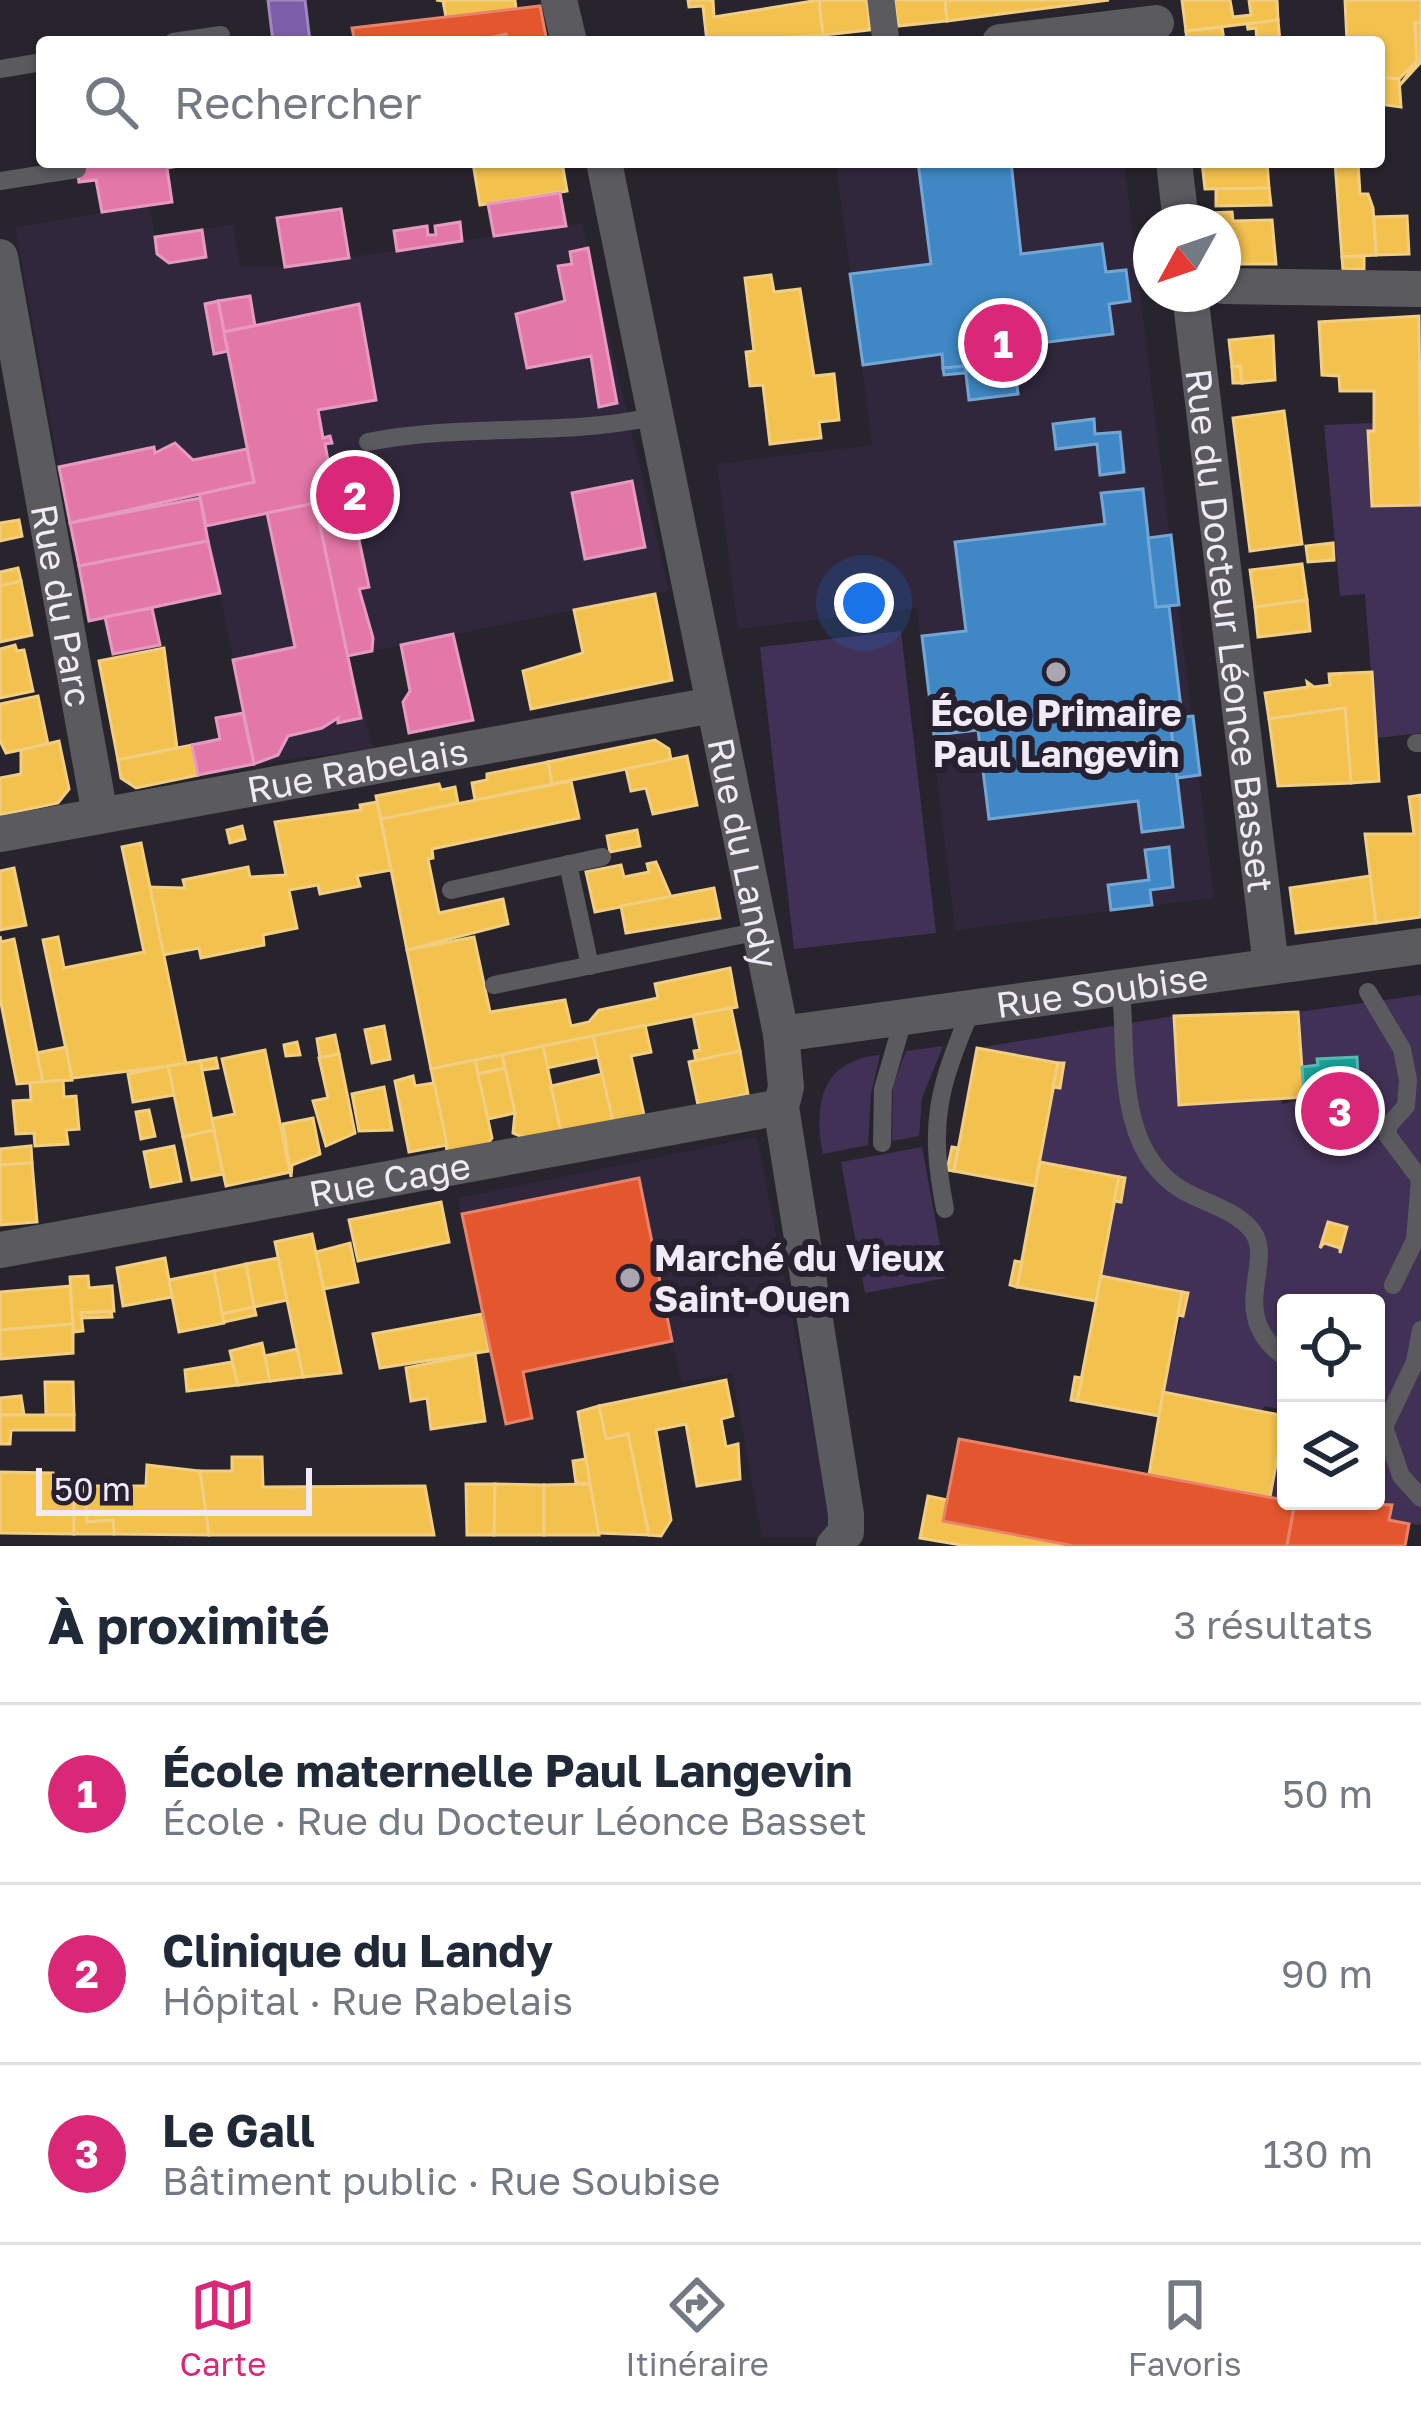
<!DOCTYPE html>
<html lang="fr">
<head>
<meta charset="utf-8">
<style>
	body { margin:0; font-family:"Golos Text",sans-serif; background:#f6f6f7; color:#1f2937 }
	.controls { position:absolute; right:36px; bottom:36px; display:grid; overflow:hidden; border-radius:12px; box-shadow:0 3px 9px #0004 }
	.controls button { width:108px; height:108px; display:grid; place-items:center; padding:0; border:0; border-bottom:3px solid #e0e1e3; background:#fff; color:#1f2937; font:60px sans-serif }
	.compass { position:absolute; left:1133px; top:204px; width:108px; height:108px; border-radius:50%; background:#fff; box-shadow:0 3px 9px #0004; rotate:230deg }
	.scale { position:absolute; left:36px; bottom:30px; width:276px; box-sizing:border-box; padding-left:12px; border:6px solid #f0ebf7; border-top:0; font-size:33px; line-height:42px; white-space:nowrap; color:#f0ebf7; -webkit-text-stroke:9px #272031; paint-order:stroke }
	.you { position:absolute; left:864px; top:603px; width:42px; height:42px; margin:-30px; border:9px solid #fff; border-radius:50%; background:#1a73e8; box-shadow:0 0 0 18px #1a73e833 }
	.badge { display:grid; place-items:center; width:78px; height:78px; border-radius:50%; background:#db2777; color:#fff; font-size:39px; font-weight:700 }
	.pin { position:absolute; translate:-50% -50%; border:6px solid #fff; box-shadow:0 3px 12px #0006 }
	.list { margin:0; padding:0; list-style:none }
	h2 { display:flex; justify-content:space-between; align-items:center; height:156px; margin:0; padding:0 48px; font-size:51px }
	h2 small { font-size:39px; font-weight:400; color:#747a83 }
	.list li { display:grid; grid-template-columns:78px 1fr auto; gap:36px; align-items:center; box-sizing:border-box; height:180px; padding:0 48px; border-top:3px solid #e0e1e3 }
	.list b { display:block; font-size:45px; white-space:nowrap }
	.list p { margin:0; font-size:39px; white-space:nowrap; color:#747a83 }
	.list em { font-size:39px; font-style:normal; color:#747a83 }
	.icon { flex:none; width:66px; height:66px; fill:none; stroke:currentColor; stroke-width:2; stroke-linecap:round; stroke-linejoin:round }
	.map { position:relative; flex:none; width:1421px; height:1546px; overflow:hidden }
	.search { position:absolute; background:#fff; box-shadow:0 3px 9px #0004; left:36px; right:36px; top:36px; height:132px; display:flex; align-items:center; gap:30px; box-sizing:border-box; padding:0 42px; border-radius:12px; color:#747a83; font-size:45px }
	.sheet { height:696px; background:#fff }
	nav { display:flex; justify-content:space-around; align-items:center; box-sizing:border-box; height:168px; border-top:3px solid #e0e1e3; background:#fff; font-size:33px; color:#747a83 }
	nav a { display:grid; justify-items:center; gap:6px }
	nav .on { color:#db2777 }
	.map>svg:first-child { display:block }
</style>
</head>
<body>
<div class="map">
<svg width="1421" height="1546" viewBox="0 0 1421 1546">
	<rect width="100%" height="100%" fill="#28242d"/>
	<g fill="#30273c">
		<polygon points="836,162 1124,162 1214,898 955,930 917,608 738,629 717,464 872,445"/>
		<polygon points="149,205 155,237 233,224 240,266 285,267 582,223 669,591 348,656 373,748 254,764 220,594 89,621 59,467 15,227"/>
		<polygon points="757,1137 835,1538 762,1537 732,1373 682,1382 672,1342 524,1372 532,1418 506,1424 458,1198"/>
	</g>
	<g fill="#423156">
		<polygon points="1374,423 1374,431 1368,432 1372,505 1421,505 1421,733 1376,738 1365,594 1340,596 1324,425"/>
		<polygon points="901,631 936,933 794,949 760,647"/>
		<polygon points="1421,995 1421,1525 1389,1520 1392,1505 1375,1502 1376,1303 1286,1303 1286,1410 1264,1406 1262,1411 1163,1392 1187,1293 1101,1276 1114,1201 1122,1201 1125,1179 1040,1162 1053,1087 1063,1064 977,1048 1174,1016 1179,1105 1281,1098 1282,1104 1319,1096 1362,1143 1357,1058 1302,1067 1298,1012"/>
		<polygon points="943,1046 922,1098 919,1136 892,1141 893,1085 906,1051"/>
		<path d="M880,1055L871,1094L868,1145L823,1154C813,1101 823,1060 880,1055Z"/>
		<polygon points="922,1147 946,1278 865,1293 841,1162"/>
		<polygon points="1280,1443 1286,1445 1286,1501 1270,1497"/>
	</g>
	<g fill="#f2c14e" stroke="#f1ce81" stroke-width="3">
		<polygon points="436,0 515,0 516,9 446,17 443,1"/>
		<polygon points="688,0 713,0 714,17 819,0 823,35 707,42 703,6 689,7"/>
		<polygon points="819,0 867,0 870,30 823,35"/>
		<polygon points="894,0 945,0 947,21 898,26"/>
		<polygon points="945,0 1109,0 947,21"/>
		<polygon points="1182,0 1230,0 1233,17 1251,15 1249,0 1277,0 1278,20 1186,31"/>
		<polygon points="1345,0 1421,0 1421,23 1415,23 1417,61 1399,79 1379,77 1379,42 1347,42"/>
		<polygon points="1278,20 1280,42 1257,42 1256,28 1248,29 1247,24"/>
		<polygon points="1415,23 1421,23 1421,62 1400,85 1417,61"/>
		<polygon points="1222,27 1224,41 1187,42 1186,31"/>
		<polygon points="1379,77 1399,79 1401,107 1379,104"/>
		<polygon points="562,162 567,191 480,205 473,163"/>
		<polygon points="1202,162 1267,162 1269,188 1205,189"/>
		<polygon points="1335,162 1358,162 1360,194 1368,194 1373,208 1376,255 1342,257"/>
		<polygon points="1269,188 1271,205 1216,206 1216,189"/>
		<polygon points="1232,212 1233,221 1272,220 1276,264 1223,264 1223,222 1208,222 1207,213"/>
		<polygon points="1407,216 1409,254 1376,255 1374,217"/>
		<polygon points="1364,256 1364,269 1343,270 1342,257"/>
		<polygon points="771,275 774,292 800,289 814,376 834,374 839,420 819,422 821,438 770,444 763,385 750,386 746,352 754,351 745,278"/>
		<polygon points="1419,316 1421,505 1372,506 1368,431 1374,431 1374,391 1340,391 1339,376 1322,375 1319,322"/>
		<polygon points="1273,336 1275,380 1242,383 1240,366 1232,367 1229,340"/>
		<polygon points="1240,366 1242,383 1233,383 1232,367"/>
		<polygon points="1284,411 1302,544 1250,551 1233,418"/>
		<polygon points="19,520 22,536 0,541 0,523"/>
		<polygon points="1333,543 1334,560 1308,562 1306,546"/>
		<polygon points="1302,564 1307,600 1255,607 1250,570"/>
		<polygon points="18,568 21,581 0,586 0,572"/>
		<polygon points="21,581 32,635 0,642 0,586"/>
		<polygon points="655,594 672,680 531,709 523,671 583,653 574,610"/>
		<polygon points="1307,600 1310,631 1258,637 1255,607"/>
		<polygon points="15,645 17,651 24,650 33,691 0,698 0,649"/>
		<polygon points="164,648 177,748 118,760 99,661"/>
		<polygon points="1372,672 1379,781 1351,783 1345,708 1269,719 1265,693 1308,687 1307,682 1314,687 1330,685 1329,674"/>
		<polygon points="38,696 48,744 6,753 0,741 0,704"/>
		<polygon points="1345,708 1351,783 1278,786 1269,719"/>
		<polygon points="655,740 669,749 671,760 552,784 548,762"/>
		<polygon points="59,741 69,789 58,803 0,815 0,778 21,774 21,750"/>
		<polygon points="192,745 198,775 136,788 121,778 118,760"/>
		<polygon points="687,756 697,805 653,814 646,788 631,791 626,769"/>
		<polygon points="548,762 552,784 475,800 472,783 487,780 487,774"/>
		<polygon points="571,781 579,818 432,849 433,858 428,859 439,913 503,899 508,924 407,950 381,819"/>
		<polygon points="439,784 441,790 455,787 458,803 381,819 376,796"/>
		<polygon points="1421,795 1421,917 1376,923 1365,834 1414,834 1409,797"/>
		<polygon points="377,802 391,870 357,876 360,886 320,894 318,885 289,890 297,928 263,935 264,945 201,958 199,948 163,955 149,887 185,888 183,880 248,867 250,877 286,875 275,822 361,810 360,805"/>
		<polygon points="242,826 245,839 230,843 227,830"/>
		<polygon points="637,830 640,846 610,852 607,836"/>
		<polygon points="141,843 186,1064 72,1078 43,940 58,937 64,968 144,952 122,847"/>
		<polygon points="656,862 671,897 595,912 586,872 621,865 624,877 649,872 647,864"/>
		<polygon points="14,868 26,925 0,930 0,871"/>
		<polygon points="1370,876 1376,923 1296,933 1290,888"/>
		<polygon points="714,888 720,918 626,933 621,906"/>
		<polygon points="0,936 1,942 14,939 43,1082 17,1084 0,998"/>
		<polygon points="474,937 490,1012 565,1000 571,1026 589,1022 599,1010 658,998 655,984 730,968 737,1007 431,1069 407,950"/>
		<polygon points="731,1008 740,1051 696,1061 694,1051 700,1050 693,1015"/>
		<polygon points="1298,1012 1304,1097 1179,1105 1174,1016"/>
		<polygon points="645,1025 651,1052 631,1056 644,1115 613,1122 593,1036"/>
		<polygon points="384,1026 390,1059 372,1063 365,1030"/>
		<polygon points="335,1035 339,1054 320,1058 317,1039"/>
		<polygon points="593,1036 598,1057 547,1068 543,1046"/>
		<polygon points="297,1042 300,1055 286,1056 284,1045"/>
		<polygon points="543,1046 561,1132 525,1138 513,1133 515,1113 502,1055"/>
		<polygon points="66,1047 72,1080 43,1082 37,1053"/>
		<polygon points="977,1048 1058,1063 1035,1186 954,1171"/>
		<polygon points="265,1050 290,1172 226,1186 211,1119 235,1114 222,1059"/>
		<polygon points="740,1051 748,1094 698,1105 689,1062"/>
		<polygon points="339,1054 355,1133 326,1146 313,1101 328,1098 319,1058"/>
		<polygon points="502,1055 505,1068 478,1074 475,1060"/>
		<polygon points="216,1058 218,1068 202,1070 200,1061"/>
		<polygon points="475,1060 492,1138 484,1148 448,1156 431,1069"/>
		<polygon points="200,1061 214,1130 183,1137 168,1066"/>
		<polygon points="1058,1063 1064,1063 1060,1088 1053,1087"/>
		<polygon points="168,1066 174,1095 133,1102 128,1074"/>
		<polygon points="505,1068 515,1113 488,1119 478,1074"/>
		<polygon points="602,1074 613,1122 561,1132 551,1086"/>
		<polygon points="413,1076 415,1086 434,1083 447,1145 409,1152 395,1081"/>
		<polygon points="63,1080 64,1097 76,1096 79,1129 66,1130 68,1144 35,1146 34,1133 16,1134 13,1101 31,1100 30,1083"/>
		<polygon points="384,1087 392,1130 359,1131 352,1094"/>
		<polygon points="149,1110 155,1136 141,1139 136,1112"/>
		<polygon points="313,1118 320,1154 292,1165 291,1177 283,1124"/>
		<polygon points="214,1130 223,1174 192,1180 183,1137"/>
		<polygon points="31,1146 32,1163 0,1165 0,1149"/>
		<polygon points="174,1146 181,1181 151,1187 144,1152"/>
		<polygon points="952,1147 958,1148 954,1171 947,1170"/>
		<polygon points="1040,1162 1119,1177 1096,1301 1017,1287"/>
		<polygon points="32,1163 37,1222 0,1225 0,1165"/>
		<polygon points="1119,1177 1125,1178 1121,1202 1114,1201"/>
		<polygon points="441,1202 449,1242 358,1261 349,1220"/>
		<polygon points="1328,1222 1347,1227 1340,1253 1340,1248 1324,1243 1320,1248"/>
		<polygon points="312,1234 341,1373 303,1377 275,1242"/>
		<polygon points="350,1243 358,1282 324,1289 316,1252"/>
		<polygon points="165,1258 172,1297 123,1306 117,1268"/>
		<polygon points="278,1258 287,1300 254,1307 246,1264"/>
		<polygon points="1015,1261 1022,1262 1017,1287 1010,1285"/>
		<polygon points="246,1264 254,1307 222,1314 214,1271"/>
		<polygon points="214,1271 224,1323 179,1332 169,1280"/>
		<polygon points="88,1276 89,1288 112,1286 114,1311 81,1313 83,1331 73,1332 70,1277"/>
		<polygon points="1101,1276 1182,1292 1159,1416 1077,1401"/>
		<polygon points="70,1286 73,1324 0,1330 0,1292"/>
		<polygon points="1182,1292 1188,1293 1183,1316 1178,1315"/>
		<polygon points="254,1307 256,1315 224,1322 222,1314"/>
		<polygon points="111,1311 112,1317 82,1318 81,1313"/>
		<polygon points="482,1314 489,1351 380,1368 373,1334"/>
		<polygon points="73,1324 73,1353 0,1359 0,1330"/>
		<polygon points="262,1343 270,1381 238,1385 230,1351"/>
		<polygon points="297,1349 303,1377 270,1381 265,1356"/>
		<polygon points="475,1354 485,1421 431,1429 427,1398 411,1401 406,1368"/>
		<polygon points="232,1362 238,1385 187,1391 185,1370"/>
		<polygon points="1075,1377 1082,1378 1077,1401 1071,1400"/>
		<polygon points="726,1380 733,1416 721,1419 726,1447 738,1444 740,1479 697,1486 686,1424 656,1430 671,1520 661,1536 649,1535 628,1434 606,1439 599,1406"/>
		<polygon points="45,1382 73,1382 74,1415 46,1415"/>
		<polygon points="1163,1392 1285,1416 1270,1497 1149,1475"/>
		<polygon points="21,1396 24,1415 0,1415 0,1398"/>
		<polygon points="599,1406 606,1439 628,1434 649,1535 598,1533 578,1412"/>
		<polygon points="0,1415 74,1415 74,1430 11,1430 10,1444 0,1444"/>
		<polygon points="232,1457 262,1457 263,1487 425,1486 434,1535 209,1535 200,1471 232,1471"/>
		<polygon points="586,1459 590,1484 576,1483 573,1461"/>
		<polygon points="147,1465 200,1471 209,1535 114,1534 113,1520 87,1522 85,1486 146,1486"/>
		<polygon points="0,1472 53,1473 53,1486 74,1486 74,1534 0,1533"/>
		<polygon points="466,1484 495,1484 494,1535 467,1535"/>
		<polygon points="495,1484 544,1485 544,1535 494,1535"/>
		<polygon points="590,1484 599,1535 544,1535 544,1485"/>
		<polygon points="74,1486 85,1486 87,1522 113,1520 114,1534 74,1534"/>
		<polygon points="928,1496 947,1500 943,1521 1074,1546 967,1546 920,1538"/>
	</g>
	<g fill="#e4572e" stroke="#e8836a" stroke-width="3">
		<polygon points="540,6 547,42 508,42 506,34 471,42 355,42 352,28"/>
		<polygon points="639,1178 672,1341 523,1372 532,1418 506,1424 462,1214"/>
		<polygon points="959,1439 1295,1502 1287,1546 1074,1546 943,1521"/>
		<polygon points="1312,1501 1392,1505 1389,1520 1409,1524 1405,1546 1287,1546 1295,1502 1311,1506"/>
	</g>
	<polygon fill="#7b5ea7" stroke="#9e88bf" stroke-width="3" points="268,0 305,0 310,42 273,42"/>
	<g fill="#3f88c5" stroke="#74a6d4" stroke-width="3">
		<polygon points="918,162 1011,162 1021,254 1102,244 1106,272 1126,270 1130,301 1109,304 1113,334 1032,344 1034,358 1014,361 1018,394 969,400 965,366 943,368 942,354 863,365 850,274 931,264"/>
		<polygon points="1034,358 1035,365 1015,367 1014,361"/>
		<polygon points="965,366 966,373 944,375 943,368"/>
		<polygon points="1094,419 1095,434 1120,432 1124,472 1100,475 1097,444 1056,449 1053,424"/>
		<polygon points="1143,489 1156,607 1169,606 1182,717 1170,718 1183,827 1142,832 1138,801 989,819 978,730 934,735 922,636 966,631 955,542 1105,524 1101,493"/>
		<polygon points="1171,535 1179,605 1156,607 1148,538"/>
		<polygon points="1193,716 1200,775 1177,778 1170,718"/>
		<polygon points="1169,847 1173,887 1150,890 1152,905 1111,910 1108,885 1149,880 1145,850"/>
	</g>
	<g fill="#e377a8" stroke="#e79ac0" stroke-width="3">
		<polygon points="76,162 178,162 179,166 167,168 172,202 102,212 96,180 79,182"/>
		<polygon points="560,193 566,226 494,236 488,204"/>
		<polygon points="341,209 349,258 285,267 277,218"/>
		<polygon points="460,222 462,241 397,251 394,231 427,226 428,235 436,235 435,226"/>
		<polygon points="202,230 206,257 169,263 157,254 155,237"/>
		<polygon points="588,248 617,403 599,407 591,356 527,368 516,314 565,301 558,266 572,264 570,252"/>
		<polygon points="250,296 255,326 224,332 218,301"/>
		<polygon points="218,301 228,351 214,354 205,304"/>
		<polygon points="359,304 376,400 318,410 323,438 330,436 332,443 325,444 335,499 206,526 199,492 254,482 224,332"/>
		<polygon points="175,443 193,460 247,449 254,482 70,523 59,467 154,447 155,453"/>
		<polygon points="632,481 645,547 585,559 572,493"/>
		<polygon points="350,497 369,587 359,589 373,638 372,651 347,656 315,503"/>
		<polygon points="200,498 208,541 79,566 70,523"/>
		<polygon points="315,503 361,718 338,723 338,718 322,728 288,736 278,755 254,764 233,660 295,647 267,513"/>
		<polygon points="208,541 220,593 89,621 79,566"/>
		<polygon points="152,608 160,645 113,654 105,617"/>
		<polygon points="453,634 473,720 409,733 403,702 410,691 401,645"/>
		<polygon points="243,713 254,764 198,775 192,745 220,739 216,718"/>
	</g>
	<polygon fill="#17a398" stroke="#58b9b4" stroke-width="3" points="1357,1057 1362,1143 1323,1146 1319,1096 1304,1097 1302,1067 1318,1065 1317,1059"/>
	<g fill="none" stroke-linecap="round" stroke-linejoin="round">
		<g stroke="#5b5a5e" stroke-width="18">
			<polyline points="173,42 221,35"/>
			<polyline points="0,69 42,62"/>
			<polyline points="0,181 77,169"/>
			<path d="M368,442C463,423 559,437 653,417"/>
			<polyline points="1416,743 1421,743"/>
			<polyline points="568,864 590,966"/>
			<polyline points="451,890 602,857"/>
			<polyline points="494,985 760,931"/>
			<path d="M1121,987C1127,1056 1115,1150 1182,1190C1204,1203 1237,1210 1253,1232C1275,1264 1225,1315 1286,1358"/>
			<polyline points="1368,992 1402,1049 1408,1080 1406,1106 1388,1126 1388,1136 1421,1180"/>
			<polyline points="882,1143 883,1089 904,1017"/>
			<path d="M945,1209C928,1123 938,1088 972,1008"/>
			<polyline points="1393,1285 1415,1240 1420,1179"/>
			<polyline points="1421,1330 1415,1362 1384,1427 1401,1476 1421,1498"/>
		</g>
		<polyline stroke="#5b5a5e" stroke-width="27" points="881,0 886,42"/>
		<g stroke="#5b5a5e" stroke-width="36">
			<polyline points="559,0 569,42"/>
			<polyline points="1000,42 1156,23"/>
			<path id="s1" d="M604,162L781,1034L786,1087L781,1107L846,1514V1532L834,1546"/>
			<polyline points="1174,162 1181,222"/>
			<path id="s2" d="M0,257L100,815"/>
			<polyline points="1223,286 1421,289"/>
			<path id="s3" d="M1190,294L1271,966"/>
			<path id="s4" d="M0,834L713,705"/>
			<path id="s5" d="M781,1034L1421,946"/>
			<path id="s6" d="M0,1250L781,1107"/>
		</g>
	</g>
	<g fill="#aaa5b0" stroke="#272031" stroke-width="4.5">
		<circle cx="1056" cy="672" r="12"/>
		<circle cx="630" cy="1278" r="12"/>
	</g>
	<g text-anchor="middle" dominant-baseline="central" stroke-width="12" stroke-linejoin="round" paint-order="stroke">
		<g font-size="36" fill="#f0ebf7" stroke="#272031">
			<text stroke="none"><textPath href="#s2" startOffset="354">Rue du Parc</textPath></text>
			<text stroke="none"><textPath href="#s3" startOffset="339">Rue du Docteur Léonce Basset</textPath></text>
			<text stroke="none"><textPath href="#s4" startOffset="363">Rue Rabelais</textPath></text>
			<text stroke="none"><textPath href="#s1" startOffset="705">Rue du Landy</textPath></text>
			<text stroke="none"><textPath href="#s5" startOffset="324">Rue Soubise</textPath></text>
			<text stroke="none"><textPath href="#s6" startOffset="396">Rue Cage</textPath></text>
		</g>
		<g font-size="36" font-weight="bold" fill="#f0ebf7" stroke="#272031">
			<text x="1056" y="712">École Primaire<tspan x="1056" dy="41">Paul Langevin</tspan></text>
			<text x="654" y="1257" text-anchor="start">Marché du Vieux<tspan x="654" dy="41">Saint-Ouen</tspan></text>
		</g>
	</g>
</svg>
<div class="controls">
<button><svg class="icon" aria-label="locate" viewBox="0 0 24 24"><circle cx="12" cy="12" r="6"/><path d="M12 2v4M12 18v4M2 12h4M18 12h4"/></svg></button>
<button><svg class="icon" aria-label="layers" viewBox="0 0 24 24"><path d="M12 4l9 5-9 5-9-5zM3 14l9 5 9-5"/></svg></button>
</div>
<svg class="compass" viewBox="-18 -18 36 36"><path d="M0-13l5 13h-10z" fill="#e53935"/><path d="M0 13l5-13h-10z" fill="#747a83"/></svg>
<div class="scale">50 m</div>
<div class="you"></div>
<div class="pin badge" style="left:1003px;top:343px">1</div>
<div class="pin badge" style="left:355px;top:495px">2</div>
<div class="pin badge" style="left:1340px;top:1111px">3</div>
<div class="search"><svg class="icon" aria-label="search" viewBox="0 0 24 24"><circle cx="10" cy="10" r="6"/><path d="M15 15l6 6"/></svg>Rechercher</div>
</div>
<section class="sheet">
<h2>À proximité<small>3 résultats</small></h2>
<ul class="list">
<li><span class="badge">1</span><div><b>École maternelle Paul Langevin</b><p>École · Rue du Docteur Léonce Basset</p></div><em>50 m</em></li>
<li><span class="badge">2</span><div><b>Clinique du Landy</b><p>Hôpital · Rue Rabelais</p></div><em>90 m</em></li>
<li><span class="badge">3</span><div><b>Le Gall</b><p>Bâtiment public · Rue Soubise</p></div><em>130 m</em></li>
</ul>
</section>
<nav>
<a class="on"><svg class="icon" aria-label="map" viewBox="0 0 24 24"><path d="M3 6l6-2 6 2 6-2v14l-6 2-6-2-6 2zM9 4v14M15 6v14"/></svg>Carte</a>
<a><svg class="icon" aria-label="directions" viewBox="0 0 24 24"><path d="M12 3l9 9-9 9-9-9zM9 14v-3h6M13 9l2 2-2 2"/></svg>Itinéraire</a>
<a><svg class="icon" aria-label="saved" viewBox="0 0 24 24"><path d="M7 4h10v16l-5-4-5 4z"/></svg>Favoris</a>
</nav>
</body>
</html>
